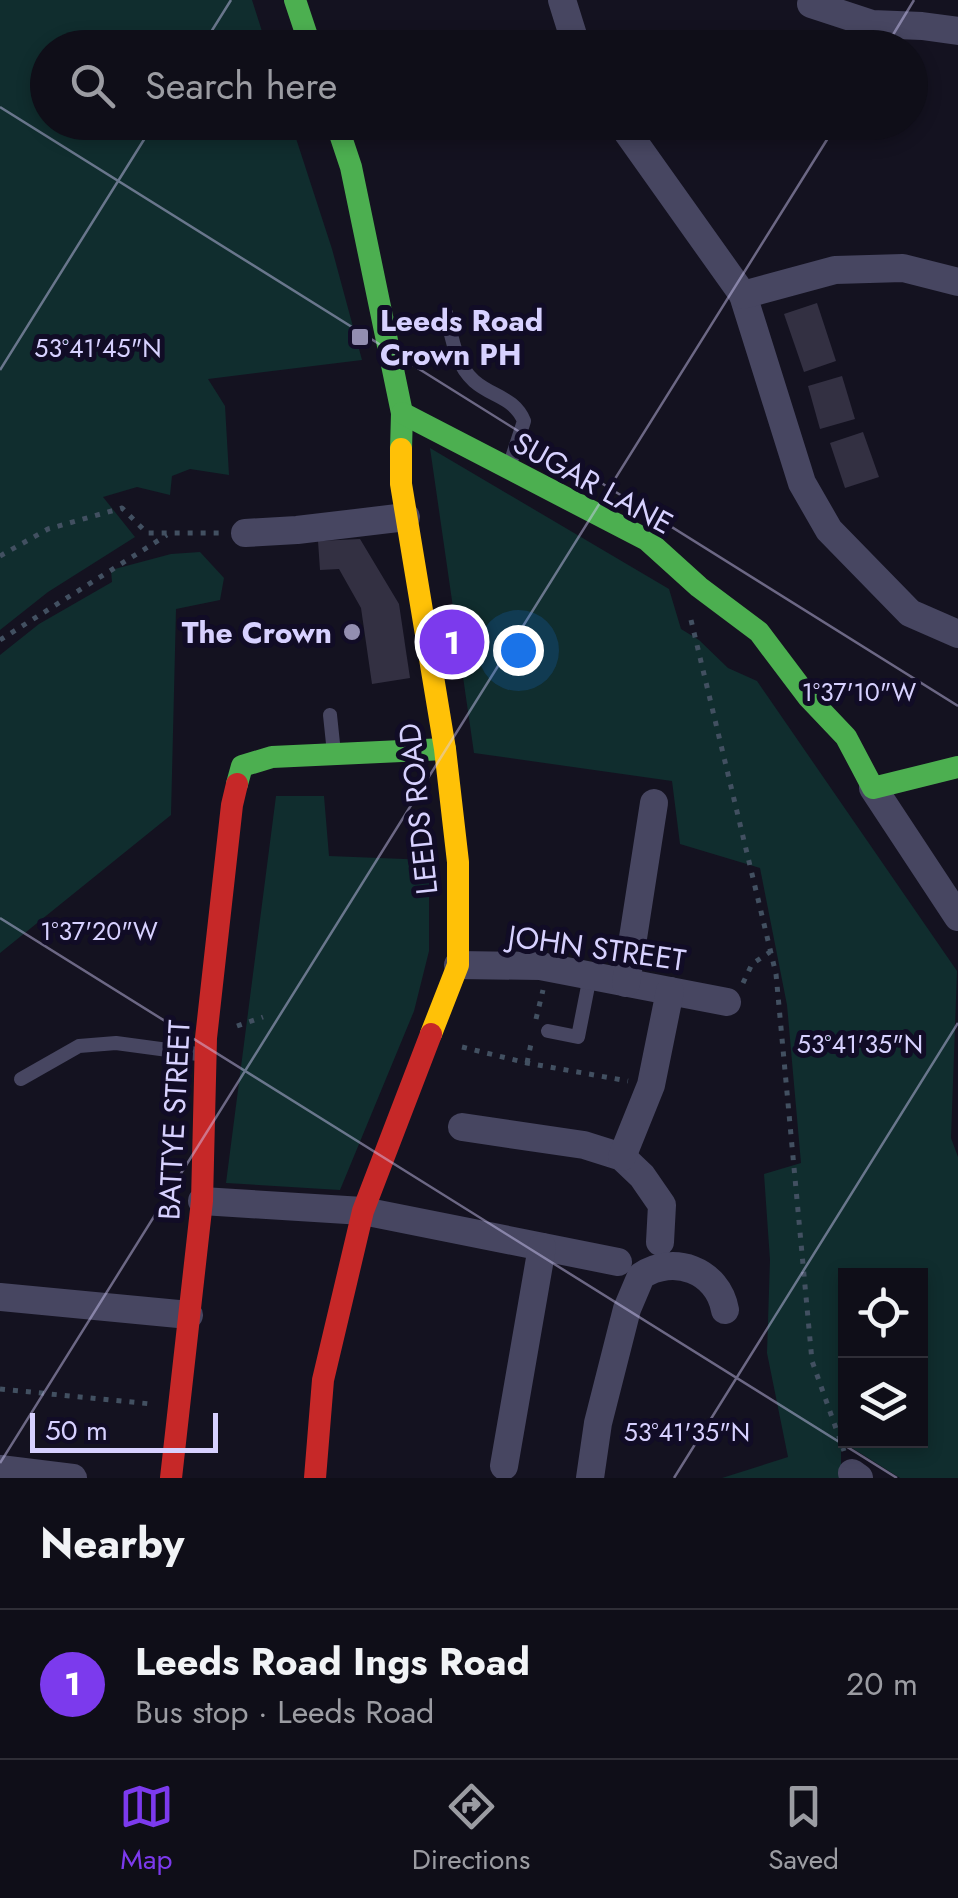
<!DOCTYPE html>
<html lang="en">
<head>
<meta charset="utf-8">
<style>
	body { margin:0; font-family:Jost,sans-serif; background:#181721; color:#f1f3f6 }
	.controls { position:absolute; right:30px; bottom:30px; display:grid; overflow:hidden; border-radius:0px; box-shadow:0 5px 15px #0003 }
	.controls button { width:90px; height:90px; display:grid; place-items:center; padding:0; border:0; border-bottom:2px solid #2f2e37; background:#0f0e18; color:#f1f3f6; font:50px sans-serif }
	.scale { position:absolute; left:30px; bottom:25px; width:188px; box-sizing:border-box; padding-left:10px; border:5px solid #d7d1ff; border-top:0; font-size:28px; line-height:35px; white-space:nowrap; color:#d7d1ff; -webkit-text-stroke:8px #110c26; paint-order:stroke }
	.you { position:absolute; left:518px; top:650px; width:35px; height:35px; margin:-25px; border:8px solid #fff; border-radius:50%; background:#1a73e8; box-shadow:0 0 0 15px #1a73e833 }
	.badge { display:grid; place-items:center; width:65px; height:65px; border-radius:50%; background:#7c3aed; color:#fff; font-size:32px; font-weight:700 }
	.pin { position:absolute; translate:-50% -50%; border:5px solid #fff; box-shadow:0 2px 10px #0006 }
	.list { margin:0; padding:0; list-style:none }
	h2 { display:flex; justify-content:space-between; align-items:center; height:130px; margin:0; padding:0 40px; font-size:42px }
	h2 small { font-size:32px; font-weight:400; color:#9b9ca2 }
	.list li { display:grid; grid-template-columns:65px 1fr auto; gap:30px; align-items:center; box-sizing:border-box; height:150px; padding:0 40px; border-top:2px solid #2f2e37 }
	.list b { display:block; font-size:38px; white-space:nowrap }
	.list p { margin:0; font-size:32px; white-space:nowrap; color:#9b9ca2 }
	.list em { font-size:32px; font-style:normal; color:#9b9ca2 }
	.icon { flex:none; width:55px; height:55px; fill:none; stroke:currentColor; stroke-width:2; stroke-linecap:round; stroke-linejoin:round }
	.map { position:relative; flex:none; width:958px; height:1478px; overflow:hidden }
	.search { position:absolute; background:#0f0e18; box-shadow:0 5px 15px #0003; left:30px; right:30px; top:30px; height:110px; display:flex; align-items:center; gap:25px; box-sizing:border-box; padding:0 35px; border-radius:55px; color:#9b9ca2; font-size:38px }
	.sheet { height:280px; background:#0f0e18 }
	nav { display:flex; justify-content:space-around; align-items:center; box-sizing:border-box; height:140px; border-top:2px solid #2f2e37; background:#0f0e18; font-size:28px; color:#9b9ca2 }
	nav a { display:grid; justify-items:center; gap:5px }
	nav .on { color:#7c3aed }
	.map>svg:first-child { display:block }
</style>
</head>
<body>
<div class="map">
<svg width="958" height="1478" viewBox="0 0 958 1478">
	<rect width="100%" height="100%" fill="#141220"/>
	<g fill="#102d2e" fill-rule="evenodd">
		<polygon points="0,0 252,0 267,47 48,48 48,122 291,123 332,249 362,360 208,379 225,406 229,475 190,469 172,476 170,495 137,487 103,497 135,537 48,592 0,630"/>
		<path d="M430,448L669,589L681,629L699,640L728,668L757,681L957,971L951,1138L958,1157V1478H900L841,1441V1478H722L788,1457L767,1353L770,1260L764,1174L801,1163L787,1005L760,868L680,844L672,781L474,753ZM846,1276H920V1440H846Z"/>
		<polygon points="200,552 224,578 220,600 176,609 171,815 0,953 0,655 39,624 112,582 111,570 171,554"/>
		<polygon points="276,796 324,796 329,856 429,860 429,951 414,1011 340,1190 226,1183"/>
	</g>
	<g fill="#333042">
		<polygon points="817,303 836,361 804,372 784,314"/>
		<polygon points="842,376 855,419 820,429 808,386"/>
		<polygon points="863,432 879,477 845,488 830,443"/>
		<polygon points="360,539 399,604 410,678 372,684 361,608 339,569 320,570 318,541"/>
	</g>
	<g fill="none" stroke-linecap="round" stroke-linejoin="round">
		<g stroke="#425061" stroke-width="5" stroke-dasharray="5 8" stroke-linecap="butt">
			<polyline points="0,556 48,529 122,508 147,533 221,533"/>
			<polyline points="691,620 776,974 812,1361 844,1451"/>
			<polyline points="0,640 167,535"/>
			<polyline points="743,983 752,964 770,952"/>
			<polyline points="536,1019 543,990"/>
			<polyline points="237,1026 263,1017"/>
			<polyline points="462,1047 527,1063 628,1081"/>
			<polyline points="527,1063 532,1039"/>
			<polyline points="0,1389 151,1404"/>
		</g>
		<g stroke="#474661" stroke-width="14">
			<path d="M446,313C452,337 455,364 474,381C492,397 514,397 524,421L509,467"/>
			<polyline points="330,715 334,753"/>
			<polyline points="548,1031 578,1037 590,976"/>
			<polyline points="21,1079 79,1046 116,1043 205,1055"/>
		</g>
		<g stroke="#474661" stroke-width="28">
			<polyline points="562,0 577,48"/>
			<polyline points="811,4 872,24 922,26 958,31"/>
			<polyline points="620,122 743,295 802,483 829,530 910,613 958,634"/>
			<polyline points="743,295 835,270 903,268 958,282"/>
			<polyline points="245,533 297,530 406,517"/>
			<polyline points="873,788 958,917"/>
			<polyline points="458,965 540,966 727,1002"/>
			<polyline points="626,983 654,803"/>
			<polyline points="462,1127 584,1145 622,1157 642,1176 662,1205 660,1242"/>
			<polyline points="622,1157 651,1085 670,991"/>
			<polyline points="202,1201 363,1211 618,1262"/>
			<polyline points="0,1297 189,1315"/>
			<polyline points="504,1466 542,1247"/>
			<polyline points="0,1469 73,1478"/>
			<polyline points="852,1473 859,1478"/>
			<path d="M590,1478L598,1423L627,1309L641,1276C673,1254 718,1270 725,1310"/>
		</g>
		<g stroke="#4caf50" stroke-width="22">
			<polyline points="295,0 311,48"/>
			<polyline points="336,122 351,167 402,413 401,449"/>
			<polyline points="402,413 647,540 699,587 759,632 808,697 846,737 873,788 958,767"/>
			<polyline points="237,784 242,766 272,757 445,749"/>
		</g>
		<polyline stroke="#ffc107" stroke-width="22" points="401,449 401,484 445,749 458,862 458,965 431,1034"/>
		<g stroke="#c62828" stroke-width="22">
			<polyline points="171,1478 202,1201 206,1038 232,805 237,784"/>
			<polyline points="315,1478 323,1380 363,1211 431,1034"/>
		</g>
	</g>
	<path fill="none" stroke="#d7d1ff" stroke-width="2.5" stroke-opacity="0.45" d="M201,48L231,0M885,48L914,0M0,107L958,706M0,370L155,122M0,918L897,1478M0,1463L838,122M674,1478L958,1023"/>
	<g fill="#938eb1" stroke="#110c26" stroke-width="4">
		<rect x="350" y="327" width="20" height="20" rx="5"/>
		<circle cx="352" cy="632" r="10"/>
	</g>
	<g text-anchor="middle" dominant-baseline="central" stroke-width="10" stroke-linejoin="round" paint-order="stroke">
		<g font-size="30" font-weight="bold" fill="#d7d1ff" stroke="#110c26" text-anchor="start">
			<text x="380" y="320">Leeds Road<tspan x="380" dy="34">Crown PH</tspan></text>
			<text x="332" y="632" text-anchor="end">The Crown</text>
		</g>
		<g font-size="30" fill="#d7d1ff" stroke="#110c26">
			<text transform="translate(593 483) rotate(29)">SUGAR LANE</text>
			<text transform="translate(418 809) rotate(-96)">LEEDS ROAD</text>
			<text transform="translate(597 948) rotate(8)">JOHN STREET</text>
			<text transform="translate(174 1120) rotate(-87)">BATTYE STREET</text>
		</g>
	</g>
	<g font-size="25" text-anchor="middle" fill="#d7d1ff" stroke="#110c26" stroke-width="10" stroke-linejoin="round" paint-order="stroke">
		<text x="98" y="357">53°41'45"N</text>
		<text x="859" y="701">1°37'10"W</text>
		<text x="99" y="940">1°37'20"W</text>
		<text x="860" y="1053">53°41'35"N</text>
		<text x="687" y="1441">53°41'35"N</text>
	</g>
</svg>
<div class="controls">
<button><svg class="icon" aria-label="locate" viewBox="0 0 24 24"><circle cx="12" cy="12" r="6"/><path d="M12 2v4M12 18v4M2 12h4M18 12h4"/></svg></button>
<button><svg class="icon" aria-label="layers" viewBox="0 0 24 24"><path d="M12 4l9 5-9 5-9-5zM3 14l9 5 9-5"/></svg></button>
</div>
<div class="scale">50 m</div>
<div class="you"></div>
<div class="pin badge" style="left:452px;top:642px">1</div>
<div class="search"><svg class="icon" aria-label="search" viewBox="0 0 24 24"><circle cx="10" cy="10" r="6"/><path d="M15 15l6 6"/></svg>Search here</div>
</div>
<section class="sheet">
<h2>Nearby<small></small></h2>
<ul class="list">
<li><span class="badge">1</span><div><b>Leeds Road Ings Road</b><p>Bus stop · Leeds Road</p></div><em>20 m</em></li>
</ul>
</section>
<nav>
<a class="on"><svg class="icon" aria-label="map" viewBox="0 0 24 24"><path d="M3 6l6-2 6 2 6-2v14l-6 2-6-2-6 2zM9 4v14M15 6v14"/></svg>Map</a>
<a><svg class="icon" aria-label="directions" viewBox="0 0 24 24"><path d="M12 3l9 9-9 9-9-9zM9 14v-3h6M13 9l2 2-2 2"/></svg>Directions</a>
<a><svg class="icon" aria-label="saved" viewBox="0 0 24 24"><path d="M7 4h10v16l-5-4-5 4z"/></svg>Saved</a>
</nav>
</body>
</html>
